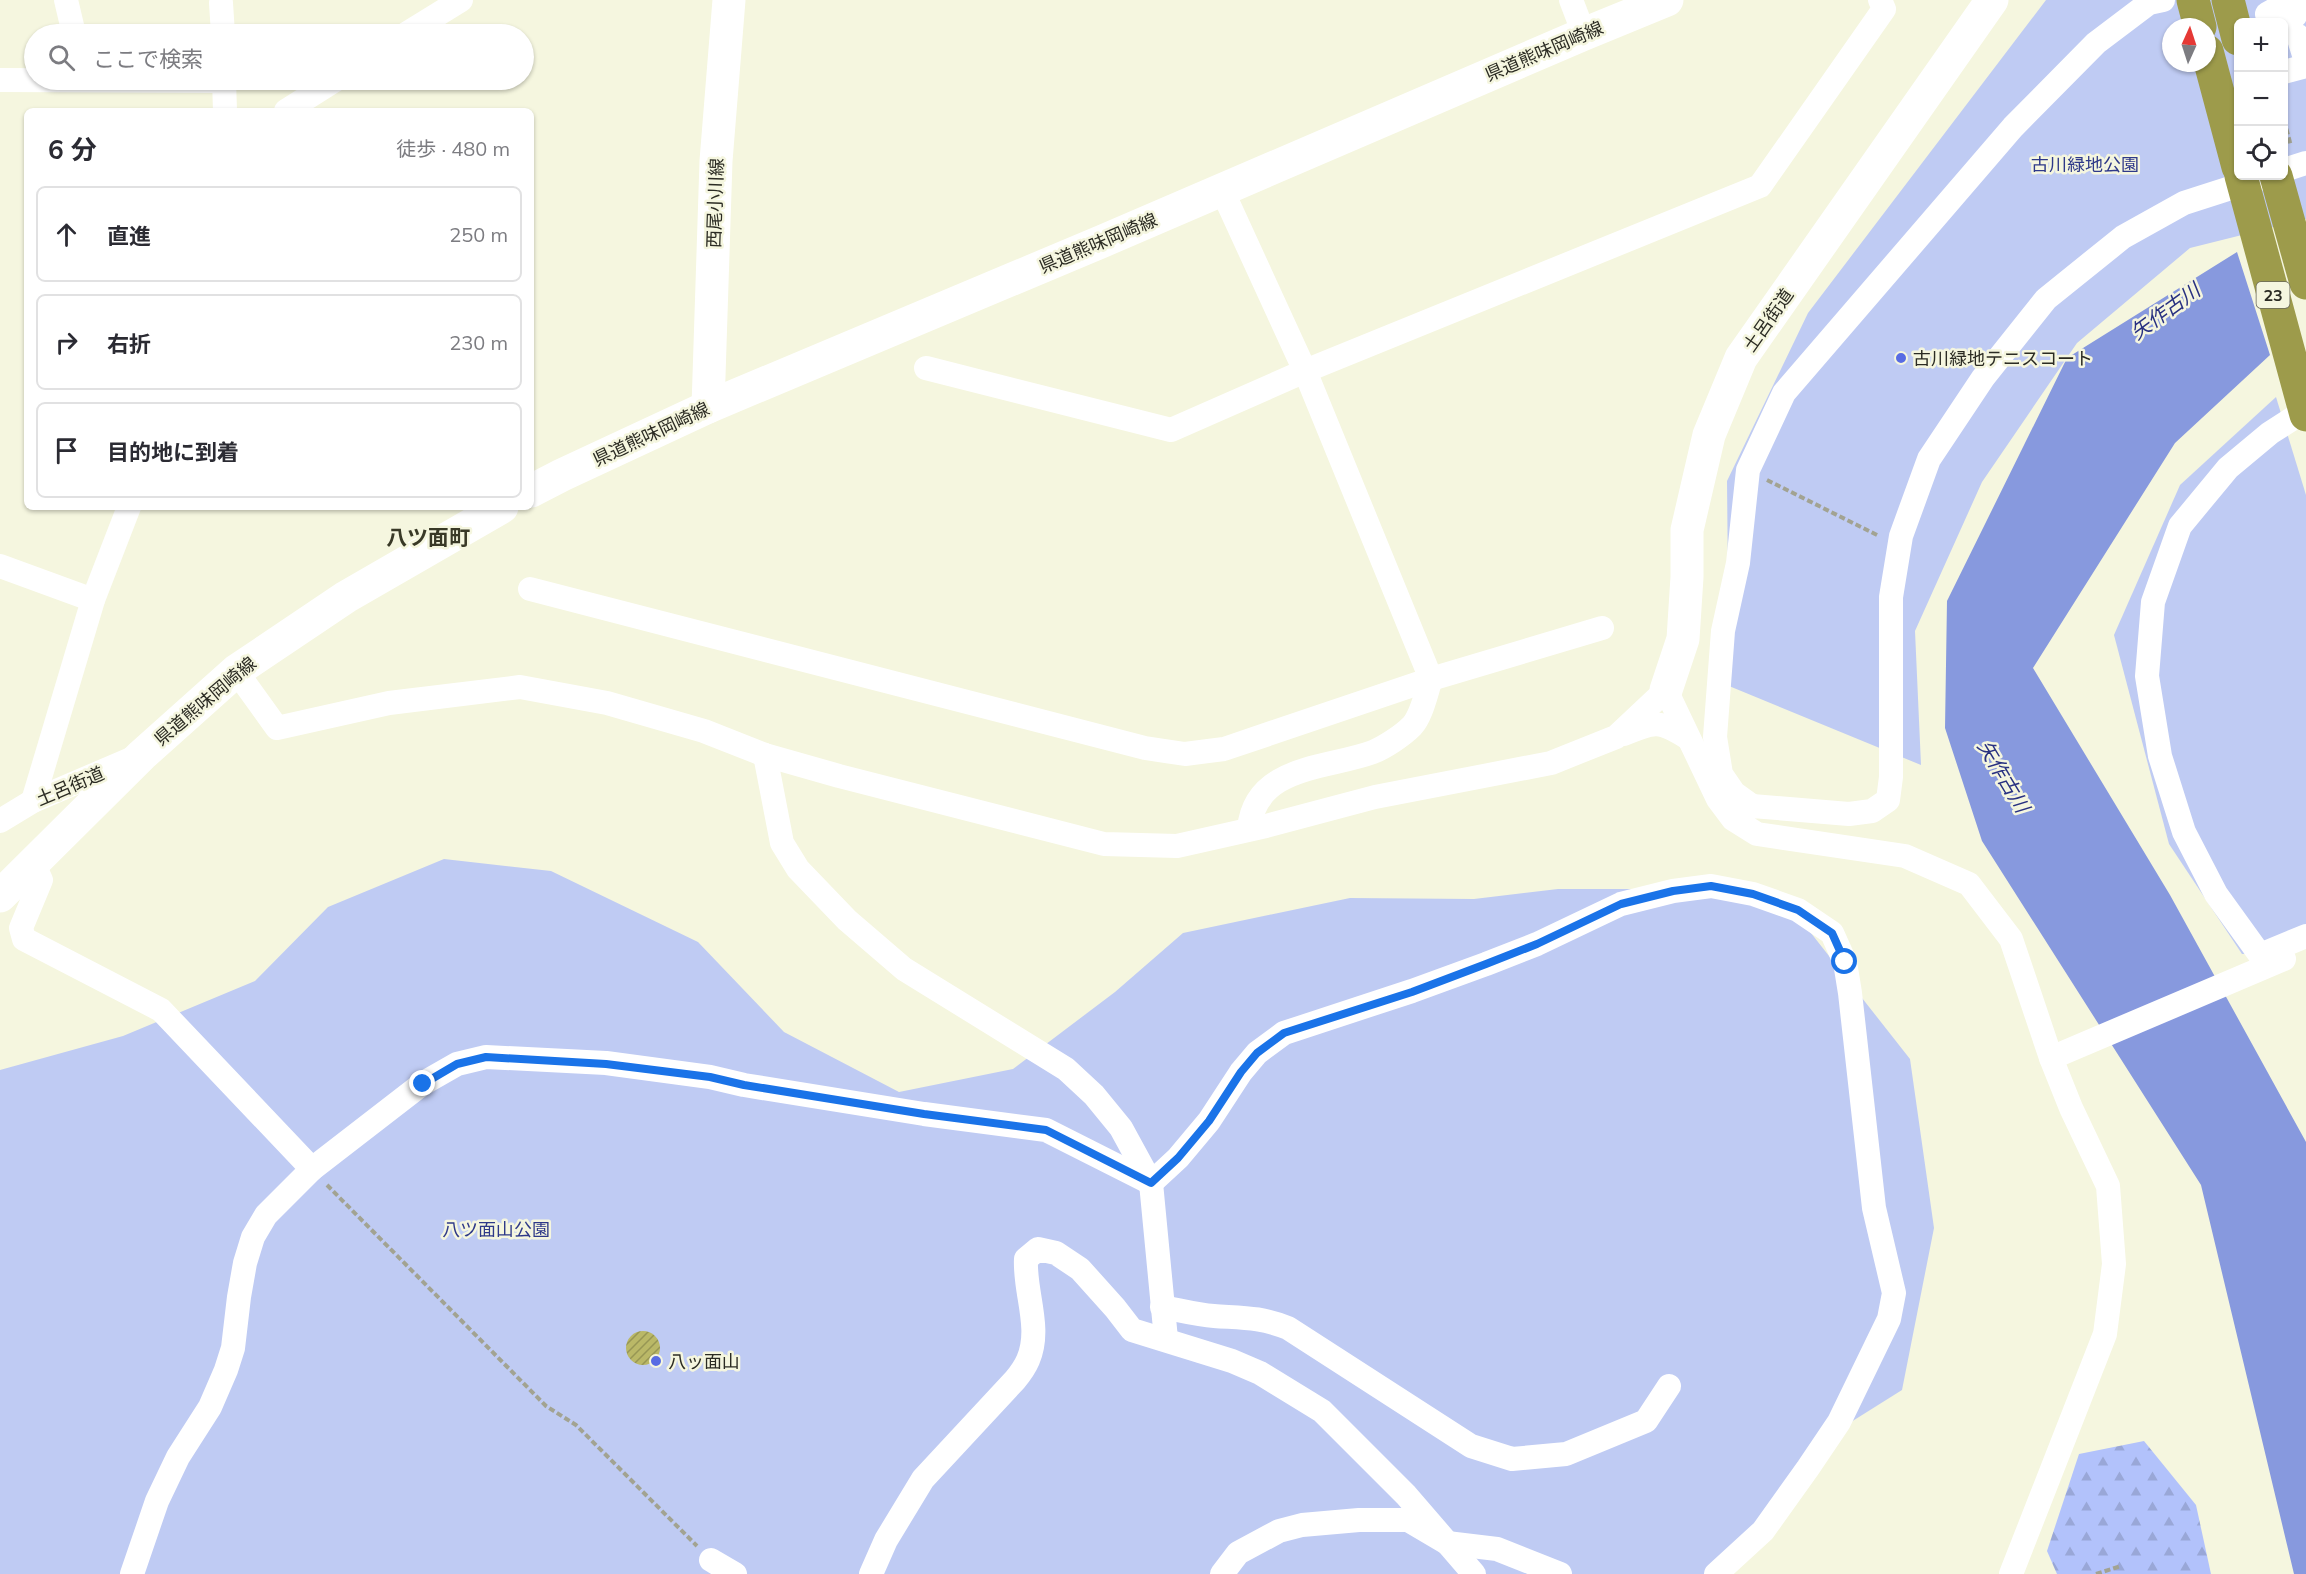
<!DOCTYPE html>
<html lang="ja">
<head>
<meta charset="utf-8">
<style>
	body { margin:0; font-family:Mulish,"Noto Sans JP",sans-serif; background:#f2f2f3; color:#2b2b33 }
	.controls { position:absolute; right:18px; top:18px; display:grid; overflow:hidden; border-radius:9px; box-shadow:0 2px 4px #0004 }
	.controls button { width:54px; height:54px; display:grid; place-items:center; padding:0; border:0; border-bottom:2px solid #e1e1e2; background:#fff; color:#2b2b33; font:30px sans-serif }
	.compass { position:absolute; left:2162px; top:18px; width:54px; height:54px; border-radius:50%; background:#fff; box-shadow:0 2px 4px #0004; rotate:3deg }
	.stop { position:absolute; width:18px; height:18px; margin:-14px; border:4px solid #1a73e8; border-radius:50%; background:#fff }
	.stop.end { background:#1a73e8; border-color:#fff; box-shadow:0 2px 6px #0008 }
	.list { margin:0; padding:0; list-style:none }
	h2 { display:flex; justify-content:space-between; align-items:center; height:78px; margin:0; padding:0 24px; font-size:26px }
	h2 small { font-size:20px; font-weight:400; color:#7c7c81 }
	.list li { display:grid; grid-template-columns:39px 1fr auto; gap:18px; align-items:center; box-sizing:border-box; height:96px; margin:0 12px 12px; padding:0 12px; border:2px solid #e1e1e2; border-radius:9px }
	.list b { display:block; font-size:22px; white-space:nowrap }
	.list em { font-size:20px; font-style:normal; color:#7c7c81 }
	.icon { flex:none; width:33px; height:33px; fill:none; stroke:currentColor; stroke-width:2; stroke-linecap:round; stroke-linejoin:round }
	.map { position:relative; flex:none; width:2306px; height:1574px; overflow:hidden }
	.search { position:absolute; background:#fff; box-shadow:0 2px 4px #0004; left:24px; top:24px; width:510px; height:66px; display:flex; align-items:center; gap:15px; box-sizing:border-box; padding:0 21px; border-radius:33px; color:#7c7c81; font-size:22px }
	.panel { position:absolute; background:#fff; box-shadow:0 2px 4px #0004; left:24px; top:108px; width:510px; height:402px; border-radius:9px }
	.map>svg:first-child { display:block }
</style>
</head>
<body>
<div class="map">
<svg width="2306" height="1574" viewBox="0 0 2306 1574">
	<defs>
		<pattern id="forest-firs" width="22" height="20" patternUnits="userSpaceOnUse" patternTransform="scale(1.5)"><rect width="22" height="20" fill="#b2c2fb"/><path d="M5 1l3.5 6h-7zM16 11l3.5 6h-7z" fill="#99a7d7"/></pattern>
		<pattern id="building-hatch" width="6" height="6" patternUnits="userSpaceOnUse" patternTransform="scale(1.5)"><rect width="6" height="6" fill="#bab867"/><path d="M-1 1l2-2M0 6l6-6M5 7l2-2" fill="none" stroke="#979654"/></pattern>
	</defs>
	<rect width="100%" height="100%" fill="#f5f6df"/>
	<polygon fill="url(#forest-firs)" points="2144,1441 2196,1505 2211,1574 2057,1574 2047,1551 2079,1454"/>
	<g fill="#bfcbf3" fill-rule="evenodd">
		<path d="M2046,0H2306V219L2190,248L2077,343L1982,482L1915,631L1921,765L1729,686L1727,481L1808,313ZM2238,22H2284V176H2238ZM2171,27H2207V63H2171Z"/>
		<polygon points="2276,397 2306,495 2306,944 2283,952 2242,954 2169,844 2114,635 2180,485"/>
		<polygon points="444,859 551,871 698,942 784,1032 899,1092 1013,1069 1115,992 1183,933 1350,898 1474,899 1558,889 1674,889 1796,914 1910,1059 1934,1228 1902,1390 1851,1422 1733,1574 0,1574 0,1070 123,1036 255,981 328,907"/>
	</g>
	<polygon fill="#8799de" points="2237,252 2270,355 2175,443 2033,668 2170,895 2306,1142 2306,1574 2294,1574 2201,1185 1982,841 1945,728 1947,601 2067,358"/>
	<circle fill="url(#building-hatch)" cx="643" cy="1348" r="17"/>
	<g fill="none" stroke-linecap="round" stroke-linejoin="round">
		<g stroke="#a2a392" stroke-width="4" stroke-dasharray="6 3" stroke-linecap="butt">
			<polyline points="2284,120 2291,146"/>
			<polyline points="1767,480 1879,536"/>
			<polyline points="327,1185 546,1406 576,1425 697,1546"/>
			<polyline points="2096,1574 2121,1566"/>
		</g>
		<g stroke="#fff" stroke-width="24">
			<polyline points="66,0 74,34"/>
			<polyline points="1571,0 1584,34"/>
			<polyline points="2294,2 2295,16 2286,19 2285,30 2298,36 2304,55"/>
			<polyline points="221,3 223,34"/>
			<polyline points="2269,22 2267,14 2288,2 2300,3"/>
			<polyline points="406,34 461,0"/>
			<polyline points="2284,72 2306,66"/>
			<polyline points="0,80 224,81"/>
			<polyline points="224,80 225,111"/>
			<polyline points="286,111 335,80"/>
			<polyline points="2284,170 2306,163"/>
			<path d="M1222,190L1305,371L1431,679C1426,693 1422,715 1412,726C1402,736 1385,747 1373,752C1327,769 1255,765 1249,829"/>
			<polyline points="926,368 1171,430 1305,371 1760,186 1884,9 1880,0"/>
			<polyline points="2306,410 2270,433 2228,468 2180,526 2153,602 2147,676 2160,756 2184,832 2216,894 2260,955 2306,936"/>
			<polyline points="0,566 93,600"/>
			<polyline points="530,589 1145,748 1185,754 1224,749 1431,679 1602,628"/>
			<polyline points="236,671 277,728 389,703 520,687 607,703 704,731 765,755 839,776 1104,844 1177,846 1266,826 1375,797 1551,763 1616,737 1666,690 1718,799 1733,819 1757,834 1905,856 1969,884 2011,939 2051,1058 2071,1108 2108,1186 2114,1264 2105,1334 2011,1574"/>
			<path d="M1624,734C1655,721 1659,720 1688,738"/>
			<polyline points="765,755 782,843 798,869 847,920 904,969 1066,1069 1094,1095 1121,1128 1151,1183 1166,1339"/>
			<polyline points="33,801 93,600 129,507"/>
			<polyline points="1752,806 1734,793 1721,774 1715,737 1723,631 1738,563 1748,470 1784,393 2013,127 2096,43 2149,3 2163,0"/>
			<polyline points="1740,814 1752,806 1849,814 1872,811 1888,800 1891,777 1891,597 1901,536 1929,459 1983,378 2046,299 2123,237 2184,203 2268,176"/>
			<polyline points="0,821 33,801 131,759"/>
			<polyline points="33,862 41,880 21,928 24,939 161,1010 312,1169"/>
			<polyline points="2051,1058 2284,959"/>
			<polyline points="1151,1183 1178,1158 1209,1121 1241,1072 1257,1053 1284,1033 1412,991 1486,964 1537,944 1621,904 1673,891 1711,886 1753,894 1798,910 1832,933 1845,962 1850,993 1874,1208 1894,1293 1889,1319 1839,1422 1808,1468 1763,1531 1716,1574"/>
			<path d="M1162,1307C1179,1310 1197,1315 1214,1316C1242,1318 1261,1317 1288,1328L1471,1446L1512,1459L1566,1454L1646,1421L1669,1386"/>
			<polyline points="711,1560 735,1574"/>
			<polyline points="132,1574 157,1501 178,1457 210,1407 226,1370 233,1348 239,1297 245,1263 253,1237 266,1215 312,1169 422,1084 457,1064 486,1057 606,1063 710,1077 744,1085 924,1114 1046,1130 1151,1183"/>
			<path d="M871,1574L886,1540L923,1479L1015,1380C1020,1374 1025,1367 1028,1360C1042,1328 1024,1292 1026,1259L1038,1249L1056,1253L1080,1269L1115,1308L1132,1330L1232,1361L1260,1373L1322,1411L1406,1495L1474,1574"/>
			<polyline points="1222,1574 1238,1553 1279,1531 1302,1525 1359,1520 1408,1520 1447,1543 1497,1549 1560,1574"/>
		</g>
		<g stroke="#fff" stroke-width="33">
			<polyline points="708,407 716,161 729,0"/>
			<polyline points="531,491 562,475 708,407 1103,241 1584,34 1667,0"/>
			<polyline points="1666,690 1683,639 1687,577 1687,530 1709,435 1741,358 1992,0"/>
			<polyline points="0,896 142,755 236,671 346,597 502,507"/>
		</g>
		<g stroke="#9d9b4b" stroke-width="33">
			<polyline points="2193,0 2200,27"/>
			<polyline points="2228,0 2238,39"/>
			<polyline points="2207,51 2238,167"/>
			<polyline points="2241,176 2306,415"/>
			<polyline points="2276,176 2306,283"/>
		</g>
	</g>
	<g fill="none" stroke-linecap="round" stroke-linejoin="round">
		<polyline stroke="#1a73e8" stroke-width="8" points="423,1084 457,1064 486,1057 606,1064 710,1077 744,1085 924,1114 1046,1130 1151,1183 1178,1158 1209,1121 1241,1072 1257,1053 1284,1033 1412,992 1486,964 1537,944 1621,904 1673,891 1711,886 1753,894 1798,910 1832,933 1845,962"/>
	</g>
	<g fill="#586ce3" stroke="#f5f6df" stroke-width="2">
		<circle cx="1901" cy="358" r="6"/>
		<circle cx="656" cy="1361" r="6"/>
	</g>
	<g text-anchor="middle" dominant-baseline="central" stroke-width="5" stroke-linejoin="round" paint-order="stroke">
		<rect fill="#f5f6df" stroke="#68685b" stroke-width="1.5" x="2256.5" y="282" width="33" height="26" rx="4.5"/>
		<g font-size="16" font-weight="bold" fill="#2b2b23">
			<text x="2273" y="295">23</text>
		</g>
		<g font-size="18" fill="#2b2b23" stroke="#f5f6df">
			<text transform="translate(1544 51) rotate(-23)">県道熊味岡崎線</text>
			<text transform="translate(715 203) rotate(-88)">西尾小川線</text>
			<text transform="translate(1098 243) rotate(-23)">県道熊味岡崎線</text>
			<text transform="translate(1768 320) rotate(-55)">土呂街道</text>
			<text transform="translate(651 434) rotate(-25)">県道熊味岡崎線</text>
			<text transform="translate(205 701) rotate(-40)">県道熊味岡崎線</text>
			<text transform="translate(70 786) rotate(-23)">土呂街道</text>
		</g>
		<g font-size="18" fill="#2e3989" stroke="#f5f6df">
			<text x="2085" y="164">古川緑地公園</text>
			<text x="496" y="1229">八ツ面山公園</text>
		</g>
		<g font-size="18" fill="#2b2b23" stroke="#f5f6df" text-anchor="start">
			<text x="1913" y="358">古川緑地テニスコート</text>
			<text x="668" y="1361">八ッ面山</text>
		</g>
		<g font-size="20" font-style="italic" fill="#283181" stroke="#f5f6df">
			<text transform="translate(2165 311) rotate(-36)">矢作古川</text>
			<text transform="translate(2004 776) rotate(59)">矢作古川</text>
		</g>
		<g font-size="21" font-weight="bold" fill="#393927" stroke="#f5f6df">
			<text x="428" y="537">八ツ面町</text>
		</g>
	</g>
</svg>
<div class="controls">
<button>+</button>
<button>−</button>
<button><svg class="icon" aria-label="locate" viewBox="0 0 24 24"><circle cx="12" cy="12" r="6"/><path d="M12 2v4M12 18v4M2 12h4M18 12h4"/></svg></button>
</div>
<svg class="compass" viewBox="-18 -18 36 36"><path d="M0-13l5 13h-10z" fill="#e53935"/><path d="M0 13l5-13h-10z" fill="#7c7c81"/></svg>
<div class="stop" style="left:1845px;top:962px"></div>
<div class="stop end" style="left:423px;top:1084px"></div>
<div class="search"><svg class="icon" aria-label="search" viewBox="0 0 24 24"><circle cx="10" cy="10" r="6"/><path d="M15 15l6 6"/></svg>ここで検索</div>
<section class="panel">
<h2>6 分<small>徒歩 · 480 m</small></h2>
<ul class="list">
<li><svg class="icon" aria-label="ahead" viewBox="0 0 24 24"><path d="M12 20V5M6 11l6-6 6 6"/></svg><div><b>直進</b></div><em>250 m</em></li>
<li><svg class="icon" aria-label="right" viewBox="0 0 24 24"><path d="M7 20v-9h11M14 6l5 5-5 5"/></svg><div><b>右折</b></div><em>230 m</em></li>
<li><svg class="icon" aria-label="arrive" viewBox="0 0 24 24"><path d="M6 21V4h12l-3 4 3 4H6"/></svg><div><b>目的地に到着</b></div></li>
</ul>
</section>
</div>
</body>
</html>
